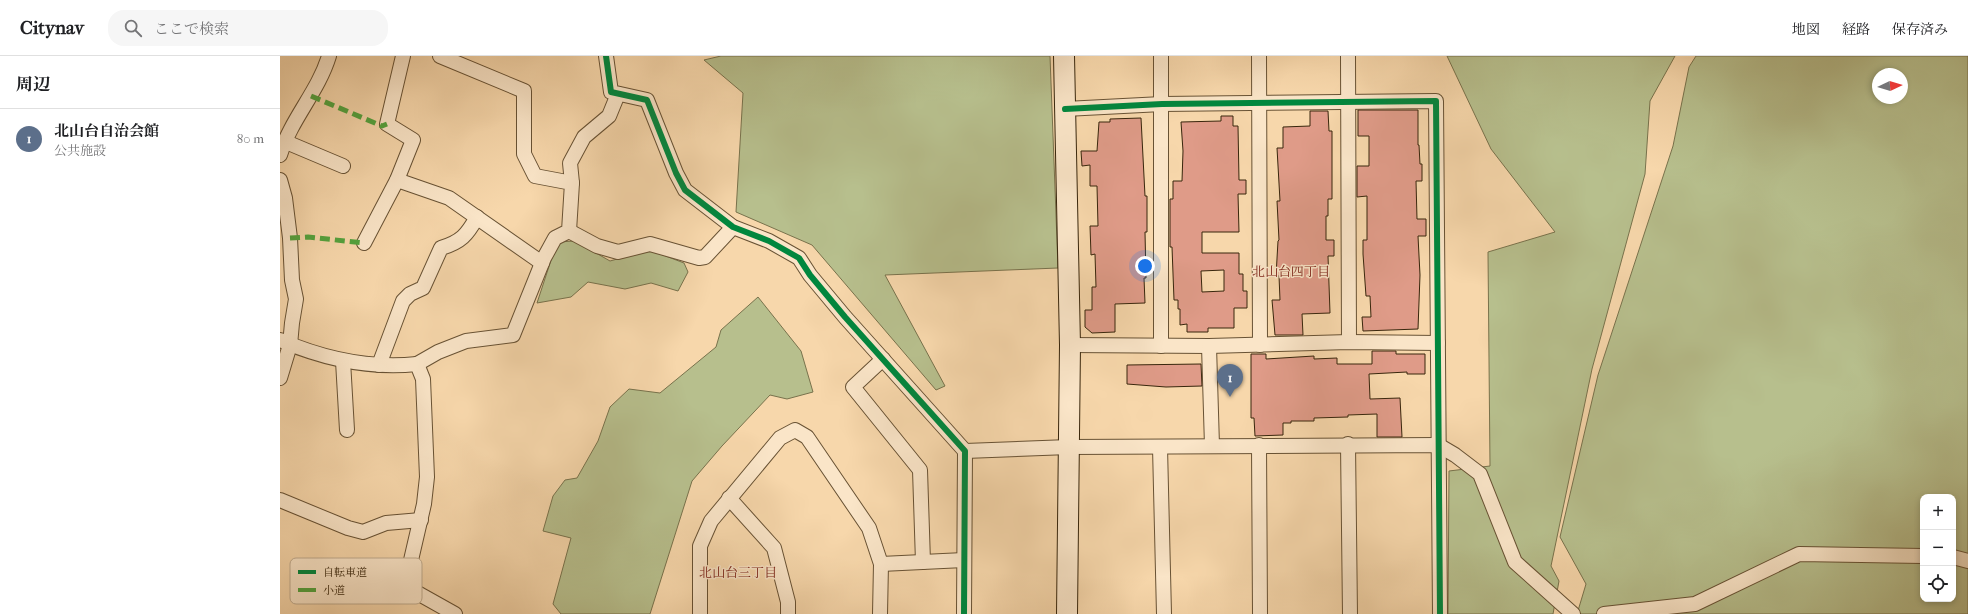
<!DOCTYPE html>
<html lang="ja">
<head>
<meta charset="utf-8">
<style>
	body { margin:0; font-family:"IM FELL French Canon","Noto Serif JP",serif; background:#f6f6f6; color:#202124 }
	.controls { position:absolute; right:12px; bottom:12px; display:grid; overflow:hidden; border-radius:8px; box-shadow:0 2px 6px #0003 }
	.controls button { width:36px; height:36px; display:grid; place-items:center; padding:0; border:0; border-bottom:1px solid #e0e0e0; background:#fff; color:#202124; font:20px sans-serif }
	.compass { position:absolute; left:1592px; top:12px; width:36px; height:36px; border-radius:50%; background:#fff; box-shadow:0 2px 6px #0003; rotate:86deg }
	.you { position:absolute; left:865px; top:210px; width:14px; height:14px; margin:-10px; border:3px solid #fff; border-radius:50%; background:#1a73e8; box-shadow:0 0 0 6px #1a73e833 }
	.badge { display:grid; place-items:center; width:26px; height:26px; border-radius:50%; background:#0b8043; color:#fff; font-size:13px; font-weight:700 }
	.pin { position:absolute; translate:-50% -33px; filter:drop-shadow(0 1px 2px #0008) }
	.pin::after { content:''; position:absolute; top:21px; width:14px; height:12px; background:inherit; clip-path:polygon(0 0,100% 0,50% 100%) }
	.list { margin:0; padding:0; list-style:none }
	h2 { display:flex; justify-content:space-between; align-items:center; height:52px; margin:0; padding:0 16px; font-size:17px }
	h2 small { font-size:13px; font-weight:400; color:#757577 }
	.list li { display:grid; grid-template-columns:26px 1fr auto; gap:12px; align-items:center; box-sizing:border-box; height:60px; padding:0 16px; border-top:1px solid #e0e0e0 }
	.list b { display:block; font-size:15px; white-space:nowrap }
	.list p { margin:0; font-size:13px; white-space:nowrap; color:#757577 }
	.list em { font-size:13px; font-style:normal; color:#757577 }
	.icon { flex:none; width:22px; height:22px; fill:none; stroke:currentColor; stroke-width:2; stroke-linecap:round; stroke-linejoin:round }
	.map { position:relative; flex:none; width:1688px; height:558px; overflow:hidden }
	header { display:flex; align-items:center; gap:24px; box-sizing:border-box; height:56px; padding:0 20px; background:#fff; border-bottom:1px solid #e0e0e0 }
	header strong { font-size:19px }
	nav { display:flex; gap:22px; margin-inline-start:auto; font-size:14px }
	.search { width:280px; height:36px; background:#f6f6f6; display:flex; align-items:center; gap:10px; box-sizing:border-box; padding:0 14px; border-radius:16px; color:#757577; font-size:15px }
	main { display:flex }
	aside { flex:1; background:#fff }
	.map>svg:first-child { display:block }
</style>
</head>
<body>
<header>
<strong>Citynav</strong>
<div class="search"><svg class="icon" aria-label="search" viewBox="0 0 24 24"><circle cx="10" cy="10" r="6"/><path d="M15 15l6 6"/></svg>ここで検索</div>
<nav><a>地図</a><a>経路</a><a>保存済み</a></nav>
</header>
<main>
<aside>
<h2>周辺<small></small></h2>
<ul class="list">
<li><span class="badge" style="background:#5c6f8a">1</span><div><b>北山台自治会館</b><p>公共施設</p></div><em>80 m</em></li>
</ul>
</aside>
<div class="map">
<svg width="1688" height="558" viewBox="0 0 1688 558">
	<rect width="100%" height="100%" fill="#f7d7ab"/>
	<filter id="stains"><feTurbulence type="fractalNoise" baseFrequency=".005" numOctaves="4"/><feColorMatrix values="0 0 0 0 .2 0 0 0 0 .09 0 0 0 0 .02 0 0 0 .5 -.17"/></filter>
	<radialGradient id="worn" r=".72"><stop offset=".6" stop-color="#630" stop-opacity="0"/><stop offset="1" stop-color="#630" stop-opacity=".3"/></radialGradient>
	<g fill="#b7bf8d" stroke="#78724c" fill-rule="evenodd">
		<polygon points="441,0 770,0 778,212 605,219 665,330 656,334 532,189 456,156 463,37 424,4"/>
		<polygon points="1167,0 1395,0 1370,45 1365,118 1312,313 1271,510 1279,525 1273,558 1168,558 1169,415 1210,410 1208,196 1275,176 1211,93"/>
		<path d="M1416,0H1688V558H1297L1306,528L1280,481L1318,319L1393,90L1409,11ZM1598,18H1622V42H1598ZM1643,441H1673V543H1643Z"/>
		<polygon points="295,185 330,205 370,194 404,207 408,216 398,235 371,227 345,233 308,226 291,241 257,247 277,186"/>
		<polygon points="478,241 521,295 533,336 507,343 490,339 442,390 412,425 370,558 281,558 273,548 291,482 263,475 273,440 285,424 297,422 318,385 330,351 349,333 380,337 436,291 441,274"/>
	</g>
	<g fill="#df9b88" stroke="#38260c" fill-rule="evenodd">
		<polygon points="1078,54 1138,54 1138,89 1139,89 1140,108 1142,108 1142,125 1136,125 1137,163 1146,163 1146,180 1138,180 1140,219 1138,273 1083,275 1082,261 1091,261 1090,240 1086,240 1083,198 1083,184 1087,184 1087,140 1077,141 1077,110 1089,110 1089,80 1078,80"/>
		<polygon points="1030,55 1048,55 1049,75 1052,75 1052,143 1048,143 1048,160 1046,160 1046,184 1054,184 1054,200 1048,200 1050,257 1022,258 1023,279 995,279 992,244 1000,244 999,220 996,220 998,185 999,184 997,145 1000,145 997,92 1003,92 1003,71 1030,70"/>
		<path d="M941,60H953V70H958L959,124H966V138H958L959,176H922V197H959V218H963V235H967V252H954V272H928V276H907V268L900,269V253H898V244H894L892,191H890V143H893V125H902L903,95L901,66L941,65ZM944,214V235L922,236L921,215Z"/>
		<polygon points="861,62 865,140 867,140 867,176 865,176 866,222 864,222 865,247 835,248 835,276 812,277 805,271 805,254 812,254 812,231 816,231 815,198 811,199 810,170 818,170 817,130 810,130 810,109 802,110 801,95 817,95 819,66 830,66 830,63"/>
		<polygon points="1092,295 1116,295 1116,298 1145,298 1145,318 1127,318 1127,316 1089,318 1090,343 1120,342 1122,381 1097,381 1097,358 1068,359 1068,361 1034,362 1034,365 1011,365 1011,367 1003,367 1003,379 975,380 974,362 971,362 971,298 986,298 986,303 1034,300 1034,303 1057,302 1057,308 1092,308"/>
		<polygon points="921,308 922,330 886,331 847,328 847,309"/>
	</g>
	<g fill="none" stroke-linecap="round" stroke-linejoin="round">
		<defs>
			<g id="street">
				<polyline points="326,0 331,36 367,44 396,117 405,134 453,171 489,185 519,202 530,219 565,261 685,395 684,558"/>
				<polyline points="881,0 881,290"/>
				<polyline points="979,0 980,289"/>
				<polyline points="1068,0 1069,286"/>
				<polyline points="785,53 882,48 1156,45 1160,558"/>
				<polyline points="6,86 63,110"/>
				<path d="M0,99C11,63 38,36 49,0"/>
				<polyline points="0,124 5,142 10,182 12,224 16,243 12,267 10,289 0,322"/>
				<polyline points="117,124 169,142 262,207"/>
				<polyline points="292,127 290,107 304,81 329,60 338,38"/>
				<polyline points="289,175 317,190 338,196 370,188 419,202 425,201 453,171"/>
				<polyline points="84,187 117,124 133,84 107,68 123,0"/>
				<path d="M0,284C44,303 89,313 137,308L143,323L147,421L144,448L125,530L175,558"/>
				<polyline points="790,289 929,290 1069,286 1158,287"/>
				<polyline points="929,290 932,390"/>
				<polyline points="603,303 573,331 640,414 643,506"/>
				<polyline points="63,305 67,374"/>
				<polyline points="137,308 158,296 186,285 233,279 264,202 275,182 289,175 292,127 255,120 244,98 244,35 160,0"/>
				<path d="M99,309L123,245L130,238L143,232L161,192C181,186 187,179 197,161"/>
				<polyline points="1068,388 1070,558"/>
				<polyline points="979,389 980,558"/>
				<polyline points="880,391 884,558"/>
				<polyline points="685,395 789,391 1158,389 1175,399 1200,418 1235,506 1293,558"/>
				<polyline points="449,442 494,492 508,546 508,558"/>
				<polyline points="0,444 68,472 83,476 106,467 141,464"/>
				<polyline points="1673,501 1688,505"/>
				<polyline points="601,508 684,504"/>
				<polyline points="420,558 420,490 431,465 500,382 515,374 527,381 589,472 601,508 600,558"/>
				<polyline points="1324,558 1415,548 1519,498 1643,500"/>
			</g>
			<polyline id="secondary" points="784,0 790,289 787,558"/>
		</defs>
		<use href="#street" stroke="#685234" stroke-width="16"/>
		<use href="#secondary" stroke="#38260c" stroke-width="22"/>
		<use href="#street" stroke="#fae5c8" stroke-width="14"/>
		<use href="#secondary" stroke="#fae5c8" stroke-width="20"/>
		<g stroke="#53a33e" stroke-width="5" stroke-dasharray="10 5" stroke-linecap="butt">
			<polyline points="31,40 102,70 107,68"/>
			<polyline points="10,182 28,181 84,187"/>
		</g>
		<defs>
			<g id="cycleway">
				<polyline points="326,0 331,36 367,44 396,117 405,134 453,171 489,185 519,202 530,219 565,261 685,395 684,558"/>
				<polyline points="785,53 882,48 1156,45 1160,558"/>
			</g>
		</defs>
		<use href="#cycleway" stroke="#fae5c8" stroke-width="8"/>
		<use href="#cycleway" stroke="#00873e" stroke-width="6"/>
	</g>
	<g text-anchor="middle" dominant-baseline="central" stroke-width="3" stroke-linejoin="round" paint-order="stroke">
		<g font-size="13" fill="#7a1f14" stroke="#fae5c8">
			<text x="1011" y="215">北山台四丁目</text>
			<text x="458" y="516">北山台三丁目</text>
		</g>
	</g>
	<rect x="10" y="502" width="132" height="46" rx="6" fill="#fae5c8" stroke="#c0ac90" stroke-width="1"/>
	<rect x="18" y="514" width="18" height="4" fill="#00873e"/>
	<rect x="18" y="532" width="18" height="4" fill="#53a33e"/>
	<g font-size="11" fill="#38260c">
		<text x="43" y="520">自転車道</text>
		<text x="43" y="538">小道</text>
	</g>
	<rect width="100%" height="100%" filter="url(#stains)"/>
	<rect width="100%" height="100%" fill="url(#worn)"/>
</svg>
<div class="controls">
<button>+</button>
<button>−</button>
<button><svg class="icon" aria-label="locate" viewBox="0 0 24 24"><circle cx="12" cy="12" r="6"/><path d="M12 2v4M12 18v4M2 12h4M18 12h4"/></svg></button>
</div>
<svg class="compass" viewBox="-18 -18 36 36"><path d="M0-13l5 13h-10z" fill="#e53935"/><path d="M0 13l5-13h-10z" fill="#757577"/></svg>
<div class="you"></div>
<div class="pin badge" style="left:950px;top:341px;background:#5c6f8a">1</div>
</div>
</main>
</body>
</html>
